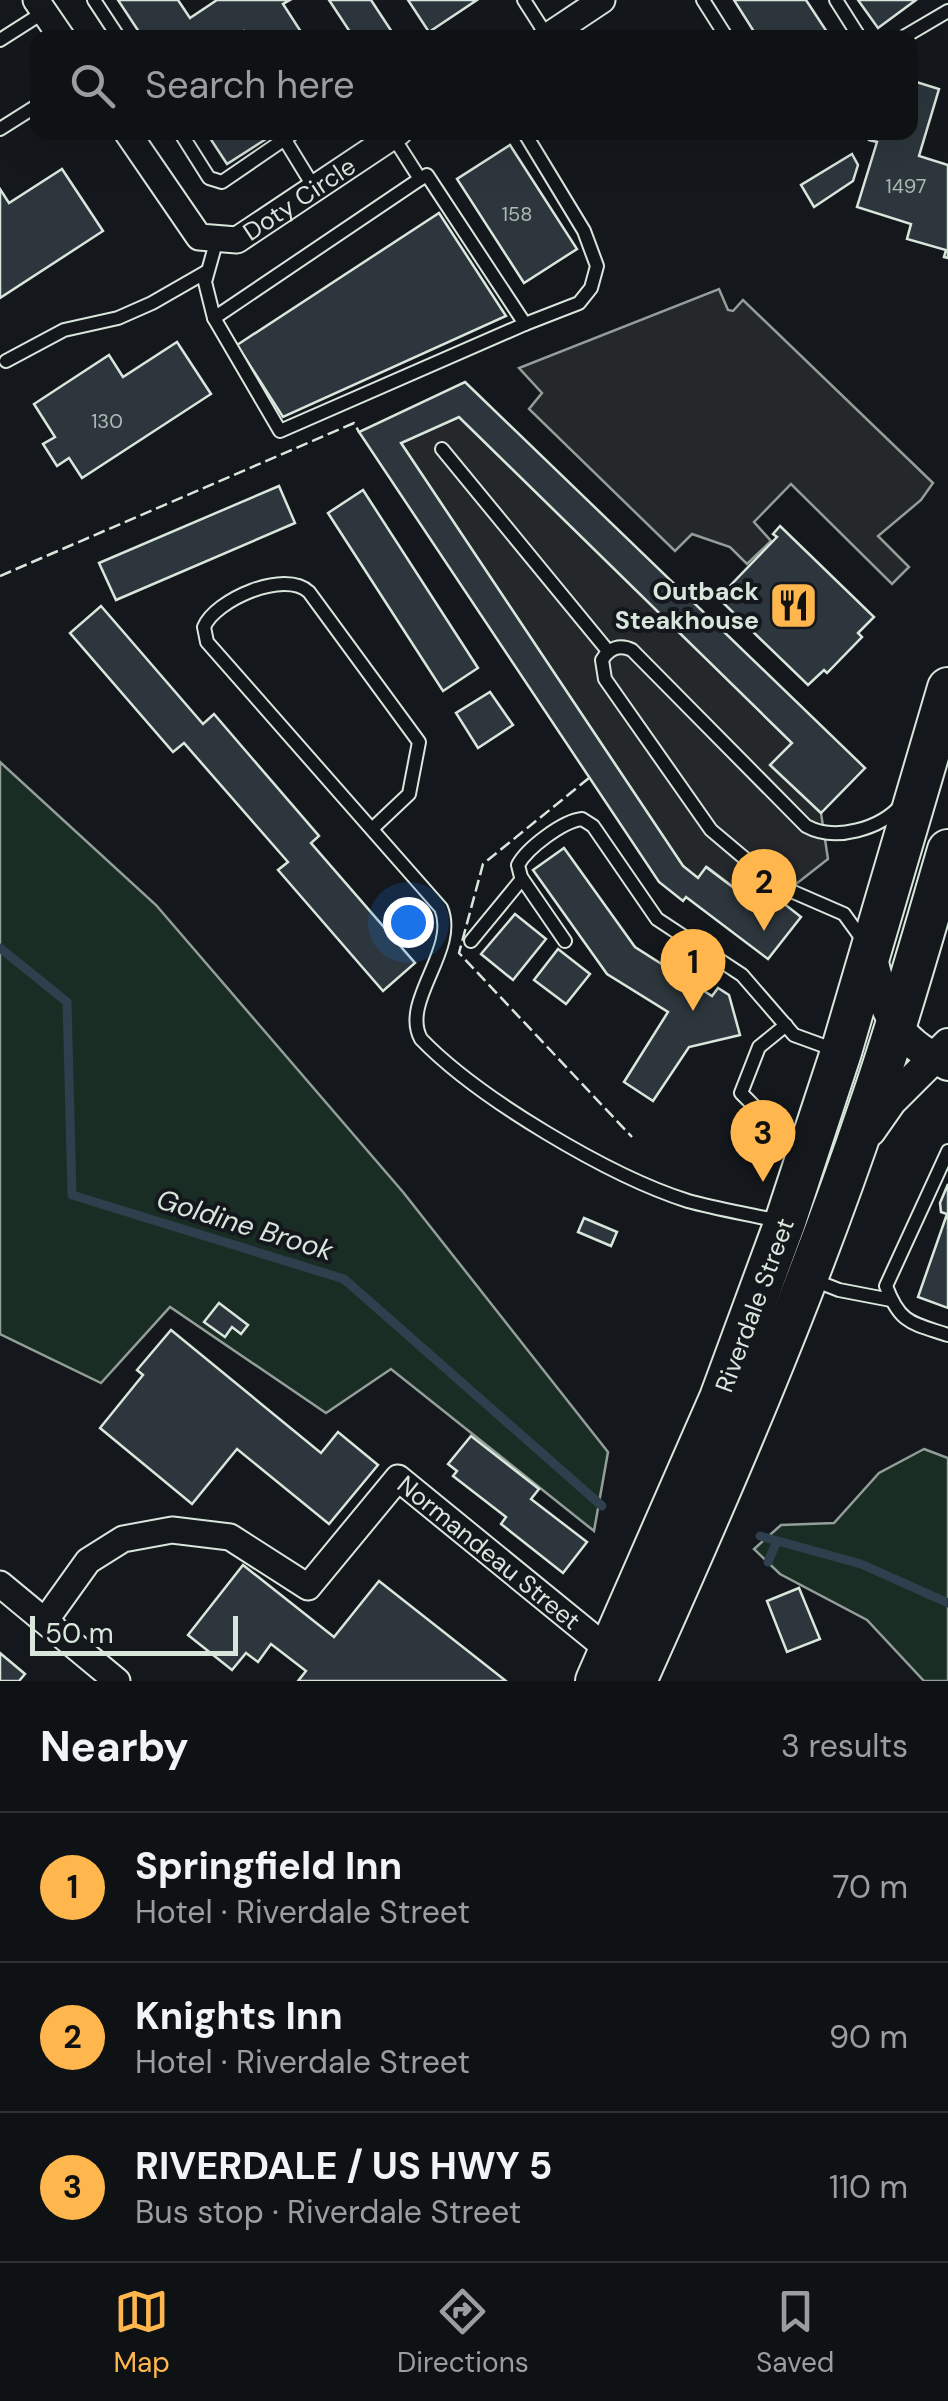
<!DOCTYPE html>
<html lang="en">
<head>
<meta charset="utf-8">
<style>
	body { margin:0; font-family:"DM Sans",sans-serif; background:#181b1e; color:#f1f3f6 }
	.scale { position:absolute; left:30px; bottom:25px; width:208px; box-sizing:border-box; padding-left:10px; border:5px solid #d8e6dc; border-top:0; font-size:28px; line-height:35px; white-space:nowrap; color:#d8e6dc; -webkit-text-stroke:8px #14181c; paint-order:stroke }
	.you { position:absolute; left:408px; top:922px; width:35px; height:35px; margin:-25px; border:8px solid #fff; border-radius:50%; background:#1a73e8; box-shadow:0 0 0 15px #1a73e833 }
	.badge { display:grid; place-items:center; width:65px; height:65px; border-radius:50%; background:#ffb74d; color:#111; font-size:32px; font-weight:700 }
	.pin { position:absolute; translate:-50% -82px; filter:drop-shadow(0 2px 5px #0008) }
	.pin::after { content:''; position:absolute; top:52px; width:35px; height:30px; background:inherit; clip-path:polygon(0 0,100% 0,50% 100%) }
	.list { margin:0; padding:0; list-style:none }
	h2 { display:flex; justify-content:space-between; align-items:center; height:130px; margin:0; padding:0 40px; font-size:42px }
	h2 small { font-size:32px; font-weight:400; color:#9b9ea0 }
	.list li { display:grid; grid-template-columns:65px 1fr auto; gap:30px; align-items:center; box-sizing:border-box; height:150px; padding:0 40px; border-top:2px solid #2f3234 }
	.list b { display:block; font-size:38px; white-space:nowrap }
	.list p { margin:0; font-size:32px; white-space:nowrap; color:#9b9ea0 }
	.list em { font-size:32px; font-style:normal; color:#9b9ea0 }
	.icon { flex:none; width:55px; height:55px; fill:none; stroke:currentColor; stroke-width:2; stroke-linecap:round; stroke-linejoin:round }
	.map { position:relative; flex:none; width:948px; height:1681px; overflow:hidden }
	.search { position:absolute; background:#0f1215; box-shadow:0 10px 40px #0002; left:30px; right:30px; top:30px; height:110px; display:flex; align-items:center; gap:25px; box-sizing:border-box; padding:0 35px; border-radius:20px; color:#9b9ea0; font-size:38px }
	.sheet { height:580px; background:#0f1215 }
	nav { display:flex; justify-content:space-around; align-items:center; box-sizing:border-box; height:140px; border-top:2px solid #2f3234; background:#0f1215; font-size:28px; color:#9b9ea0 }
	nav a { display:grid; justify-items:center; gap:5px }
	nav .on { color:#ffb74d }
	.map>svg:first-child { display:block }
</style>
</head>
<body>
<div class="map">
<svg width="948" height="1681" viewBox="0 0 948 1681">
	<rect width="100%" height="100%" fill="#14181c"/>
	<g fill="#1a2d24" stroke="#939e99" stroke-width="2.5">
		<polygon points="0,762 156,905 403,1192 608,1452 594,1531 391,1369 326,1413 170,1307 101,1383 0,1334"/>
		<polygon points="924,1449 948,1458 948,1681 924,1681 867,1620 780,1574 754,1549 781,1525 834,1523 879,1473"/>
	</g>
	<g fill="#24282b" stroke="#939e99" stroke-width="2.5">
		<polygon points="719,289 728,310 733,311 743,300 933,483 921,500 878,536 909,567 892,584 791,484 754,522 771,541 747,564 730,547 692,534 675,551 529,409 542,393 519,368"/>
		<polygon points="459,417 792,743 771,766 821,813 828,859 791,888 773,896 762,909 707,867 698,878 683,866 401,443"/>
	</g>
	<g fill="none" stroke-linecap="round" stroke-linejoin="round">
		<g stroke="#2f3f4d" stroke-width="9">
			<polyline points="0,948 67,1002 72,1195 344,1279 602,1506"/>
			<polyline points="760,1536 861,1564 948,1603"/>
			<polyline points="768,1562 777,1541"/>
		</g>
	</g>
	<g fill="#2c363c" stroke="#d8e6dc" stroke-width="2.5">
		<polygon points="118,0 178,0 190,18 217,0 290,0 283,4 305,38 248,38 244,31 234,38 143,38"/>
		<polygon points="329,0 371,0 396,38 354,38"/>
		<polygon points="408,0 477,0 429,32"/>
		<polygon points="734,0 806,0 831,38 758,38"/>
		<polygon points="858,0 916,0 878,28"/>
		<polygon points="910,80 939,89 919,156 948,165 948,258 944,257 946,250 907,239 911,224 857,207 877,142 869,140 871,132 910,132"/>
		<polygon points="206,132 261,132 266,139 227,164"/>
		<polygon points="510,145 577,249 524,283 457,179"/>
		<polygon points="852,154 858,165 853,181 814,207 801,185"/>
		<polygon points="62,169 103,231 0,298 0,189 9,203"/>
		<polygon points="439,213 506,316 283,417 237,345"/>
		<polygon points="177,342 211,394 82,478 69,458 57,466 43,444 55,437 34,404 109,355 123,377"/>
		<polygon points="465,382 865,768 821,813 770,765 792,743 459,417 401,443 683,866 698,878 706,867 762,909 773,895 801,917 768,959 686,897 683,901 659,882 359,432"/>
		<polygon points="279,486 295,523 116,600 99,563"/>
		<polygon points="363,490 478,668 443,691 328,513"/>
		<polygon points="780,526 874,617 858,633 862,637 827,673 824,670 808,685 713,593 719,587 724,592 777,537 773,534"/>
		<polygon points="101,606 203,724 214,714 319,836 311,843 415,963 383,991 278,870 288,862 184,743 173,752 70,633"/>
		<polygon points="490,692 513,725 478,748 456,713"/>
		<polygon points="564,848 635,947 712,996 718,988 729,995 740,1035 689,1047 653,1101 624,1082 668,1012 607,974 533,870"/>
		<polygon points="515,914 546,939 513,980 481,954"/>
		<polygon points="558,949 590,974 566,1004 534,980"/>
		<polygon points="948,1184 948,1308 918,1297 947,1214 941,1212 940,1203"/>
		<polygon points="584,1218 617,1232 611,1246 578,1232"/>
		<polygon points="219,1303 248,1325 241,1334 232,1327 225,1337 204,1322"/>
		<polygon points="171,1330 321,1453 338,1432 378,1465 329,1524 237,1449 192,1504 100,1428 143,1375 137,1370"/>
		<polygon points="471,1436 539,1489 531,1499 587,1542 563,1573 501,1524 506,1517 453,1476 457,1471 448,1464"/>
		<polygon points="243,1565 334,1637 379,1581 506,1681 298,1681 306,1671 271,1644 258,1662 246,1653 232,1670 188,1635"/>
		<polygon points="799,1588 820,1639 787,1652 767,1601"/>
		<polygon points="0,1653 25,1674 19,1681 0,1681"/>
	</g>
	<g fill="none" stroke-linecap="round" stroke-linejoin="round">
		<defs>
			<g id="service">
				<polyline points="94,0 119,38"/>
				<polyline points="524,0 547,36"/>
				<polyline points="703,0 727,38"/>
				<polyline points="836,0 860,38"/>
				<polyline points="902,38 948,11"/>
				<polyline points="0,40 44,12"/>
				<polyline points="0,129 38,105"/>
				<polyline points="180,132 209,178 222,182 295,132"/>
				<polyline points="524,132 584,231 597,266 591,288 579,303 525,324"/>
				<polyline points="285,140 315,189"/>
				<polyline points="217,239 205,282 214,318 420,179 392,135"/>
				<polyline points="214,318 280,431 525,324 427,175 420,179"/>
				<polyline points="6,361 64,330 118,318 152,303 206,272"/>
				<polyline points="442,449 608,651"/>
				<path d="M372,829L409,794L419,742L309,592C285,569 215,600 204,627L207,642L441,908C459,950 400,1001 421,1039C478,1098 609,1176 688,1201C717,1209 748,1214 778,1221"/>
				<polyline points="471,941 522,879"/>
				<path d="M565,941L521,877L518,865C527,848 563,821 582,819L593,826L657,919L742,975L794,1035L838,1051"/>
				<path d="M865,943L844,914L775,884L711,830L605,679L602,660C609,648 620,644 632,650L806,826C835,842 881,829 902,804"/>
				<polyline points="786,1025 759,1047 741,1093 800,1152"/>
				<path d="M948,1151L886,1286C900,1324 912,1323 948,1335"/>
				<polyline points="811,1279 839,1290 891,1300"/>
			</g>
			<g id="minor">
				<polyline points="36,0 62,38"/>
				<polyline points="545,38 602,0"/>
				<path id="s1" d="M127,132L199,237L237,240L399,132"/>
				<polyline points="0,1584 117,1681"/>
				<path id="s2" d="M45,1621L88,1561L123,1539L172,1530L230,1537L308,1587L398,1478L610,1651"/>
			</g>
			<g id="tertiary">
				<path d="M871,955C885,1011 892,1039 948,1065"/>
				<polyline points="870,1131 891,1101 948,1044"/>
			</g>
			<g id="primary">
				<path id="s3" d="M596,1681L720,1398L785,1222L841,1052L948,688"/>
				<path d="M636,1681C721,1492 804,1301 870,1105C899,1021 923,935 948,850"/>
			</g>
		</defs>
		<use href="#service" stroke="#d8e6dc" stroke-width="16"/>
		<use href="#minor" stroke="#d8e6dc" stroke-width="29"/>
		<use href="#tertiary" stroke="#d8e6dc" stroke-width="34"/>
		<use href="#primary" stroke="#d8e6dc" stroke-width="44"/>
		<use href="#service" stroke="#14181c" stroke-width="12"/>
		<use href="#minor" stroke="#14181c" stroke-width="25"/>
		<use href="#tertiary" stroke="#14181c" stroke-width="30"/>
		<use href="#primary" stroke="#14181c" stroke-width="40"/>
		<g stroke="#d8e6dc" stroke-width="2.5" stroke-dasharray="12 5" stroke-linecap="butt">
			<polyline points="0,576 354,423 359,432"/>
			<polyline points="589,778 483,864 459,953 632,1137"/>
		</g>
	</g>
	<defs>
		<symbol id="restaurant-square" viewBox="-11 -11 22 22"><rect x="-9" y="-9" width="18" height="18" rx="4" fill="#ffb74d" stroke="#14181c"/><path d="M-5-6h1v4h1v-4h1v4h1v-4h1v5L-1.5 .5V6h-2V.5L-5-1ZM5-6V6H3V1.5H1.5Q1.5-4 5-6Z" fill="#111"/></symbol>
	</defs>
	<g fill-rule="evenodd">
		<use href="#restaurant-square" x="766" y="578" width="55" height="55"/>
	</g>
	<g text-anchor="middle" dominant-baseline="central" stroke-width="8" stroke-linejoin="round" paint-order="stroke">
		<g font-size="20" fill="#adbab4">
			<text x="906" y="186">1497</text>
			<text x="517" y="214">158</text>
			<text x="107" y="421">130</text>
		</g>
		<g font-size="25" fill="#d8e6dc" stroke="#14181c">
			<text stroke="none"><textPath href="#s1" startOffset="240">Doty Circle</textPath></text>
			<text stroke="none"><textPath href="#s3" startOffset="408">Riverdale Street</textPath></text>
			<text stroke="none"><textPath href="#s2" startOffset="575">Normandeau Street</textPath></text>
		</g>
		<g font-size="25" font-weight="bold" fill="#d8e6dc" stroke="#14181c" text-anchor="end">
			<text x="759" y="591">Outback<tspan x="759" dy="29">Steakhouse</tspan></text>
		</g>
		<g font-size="28" font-style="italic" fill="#d8e6dc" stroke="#14181c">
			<text transform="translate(245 1225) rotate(17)">Goldine Brook</text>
		</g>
	</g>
</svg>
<div class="scale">50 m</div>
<div class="you"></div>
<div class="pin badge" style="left:693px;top:1011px">1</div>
<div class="pin badge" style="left:764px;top:931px">2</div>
<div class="pin badge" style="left:763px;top:1182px">3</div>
<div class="search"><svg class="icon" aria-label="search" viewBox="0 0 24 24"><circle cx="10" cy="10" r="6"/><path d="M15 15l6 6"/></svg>Search here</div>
</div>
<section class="sheet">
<h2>Nearby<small>3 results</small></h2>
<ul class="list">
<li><span class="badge">1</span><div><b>Springfield Inn</b><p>Hotel · Riverdale Street</p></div><em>70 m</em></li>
<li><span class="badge">2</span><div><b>Knights Inn</b><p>Hotel · Riverdale Street</p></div><em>90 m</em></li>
<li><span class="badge">3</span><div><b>RIVERDALE / US HWY 5</b><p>Bus stop · Riverdale Street</p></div><em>110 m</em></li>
</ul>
</section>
<nav>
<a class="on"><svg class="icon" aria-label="map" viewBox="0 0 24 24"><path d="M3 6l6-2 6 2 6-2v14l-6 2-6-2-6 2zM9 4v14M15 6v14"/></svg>Map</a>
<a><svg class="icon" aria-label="directions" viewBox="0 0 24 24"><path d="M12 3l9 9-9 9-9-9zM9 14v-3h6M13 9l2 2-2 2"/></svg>Directions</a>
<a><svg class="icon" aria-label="saved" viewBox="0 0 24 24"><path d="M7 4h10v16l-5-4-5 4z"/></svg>Saved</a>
</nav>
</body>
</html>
